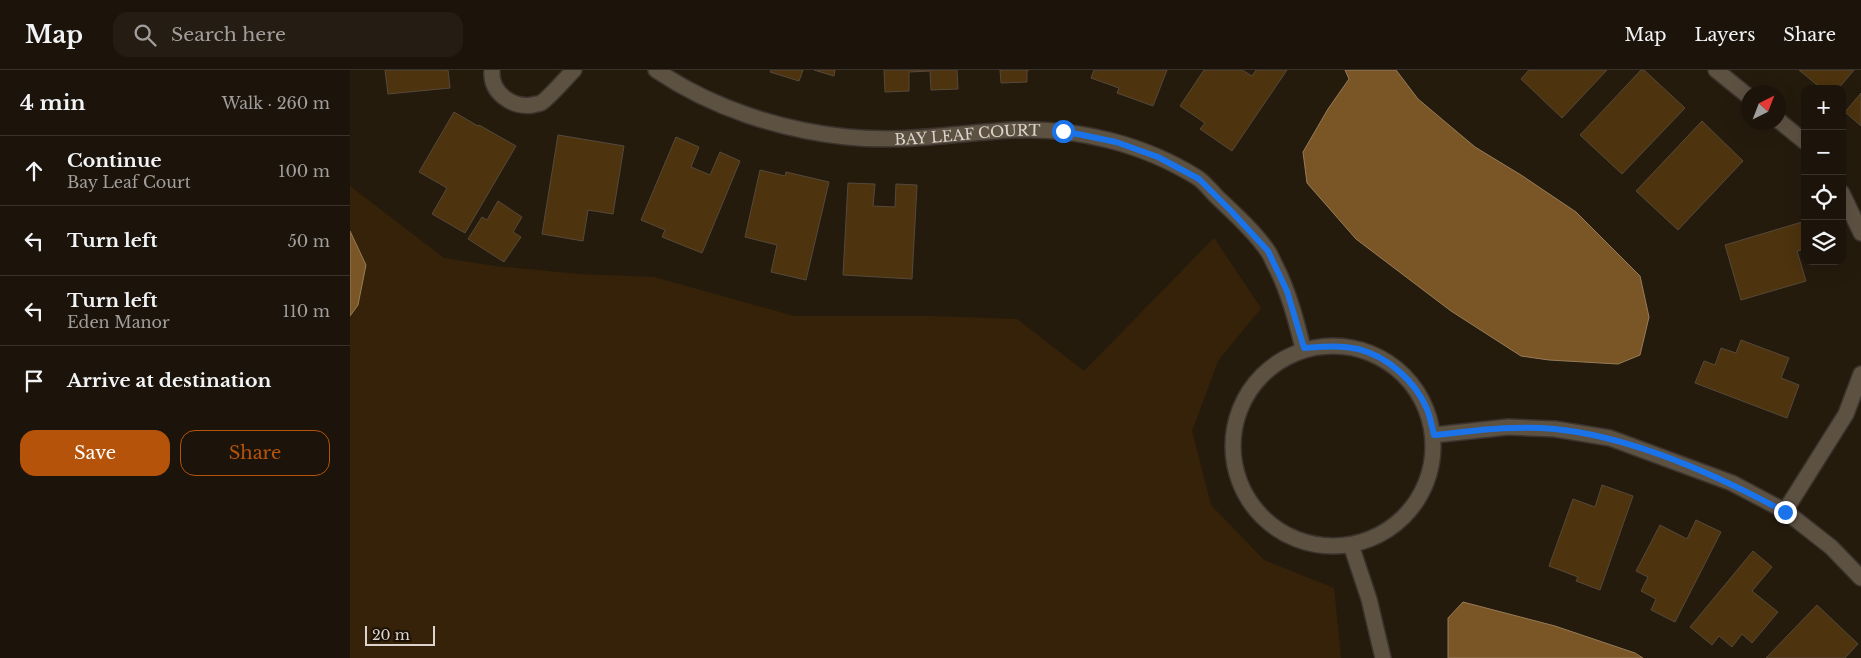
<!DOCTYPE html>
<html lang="en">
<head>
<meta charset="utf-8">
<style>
	body { margin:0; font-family:"Libre Baskerville",serif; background:#251d13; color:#f1f3f6 }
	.controls { position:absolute; right:15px; top:15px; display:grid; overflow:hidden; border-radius:10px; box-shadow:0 5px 20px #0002 }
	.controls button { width:45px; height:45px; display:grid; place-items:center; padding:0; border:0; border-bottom:1px solid #3a332b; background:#1c140a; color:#f1f3f6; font:25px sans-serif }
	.compass { position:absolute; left:1391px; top:15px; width:45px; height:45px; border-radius:50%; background:#1c140a; box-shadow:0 5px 20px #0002; rotate:42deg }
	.scale { position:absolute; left:15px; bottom:12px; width:70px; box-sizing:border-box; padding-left:5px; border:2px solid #dcd4cc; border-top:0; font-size:14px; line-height:18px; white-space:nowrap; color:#dcd4cc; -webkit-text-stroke:4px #1c1105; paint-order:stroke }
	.stop { position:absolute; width:15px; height:15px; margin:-11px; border:4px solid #1a73e8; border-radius:50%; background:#fff }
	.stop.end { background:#1a73e8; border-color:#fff; box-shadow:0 1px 5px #0008 }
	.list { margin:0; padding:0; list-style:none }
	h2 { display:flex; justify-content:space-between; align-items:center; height:65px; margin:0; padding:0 20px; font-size:21px }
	h2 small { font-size:16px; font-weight:400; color:#a09e9c }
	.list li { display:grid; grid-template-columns:32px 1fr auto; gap:15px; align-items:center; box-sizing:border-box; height:70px; padding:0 20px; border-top:1px solid #3a332b }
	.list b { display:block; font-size:19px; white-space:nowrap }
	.list p { margin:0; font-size:16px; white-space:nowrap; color:#a09e9c }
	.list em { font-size:16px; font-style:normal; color:#a09e9c }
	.actions { display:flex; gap:10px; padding:15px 20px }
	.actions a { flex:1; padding:11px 0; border:1px solid #b45309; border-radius:15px; text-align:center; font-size:18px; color:#b45309 }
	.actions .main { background:#b45309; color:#fff }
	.icon { flex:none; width:28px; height:28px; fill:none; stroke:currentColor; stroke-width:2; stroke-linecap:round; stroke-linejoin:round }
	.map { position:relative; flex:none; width:1511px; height:588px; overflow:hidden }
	header { display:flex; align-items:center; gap:30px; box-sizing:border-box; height:70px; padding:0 25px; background:#1c140a; border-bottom:1px solid #3a332b }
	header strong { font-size:24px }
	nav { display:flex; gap:28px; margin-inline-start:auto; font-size:18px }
	.search { width:350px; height:45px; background:#251d13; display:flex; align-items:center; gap:12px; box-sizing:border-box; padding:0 18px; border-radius:15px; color:#a09e9c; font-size:19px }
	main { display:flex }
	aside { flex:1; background:#1c140a }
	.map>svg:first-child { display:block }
</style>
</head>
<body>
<header>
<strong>Map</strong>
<div class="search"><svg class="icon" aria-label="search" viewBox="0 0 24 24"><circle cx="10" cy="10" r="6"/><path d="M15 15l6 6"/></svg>Search here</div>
<nav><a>Map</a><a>Layers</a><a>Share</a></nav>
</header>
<main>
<aside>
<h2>4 min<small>Walk · 260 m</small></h2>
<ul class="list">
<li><svg class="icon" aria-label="ahead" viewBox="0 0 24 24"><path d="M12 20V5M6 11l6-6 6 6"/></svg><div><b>Continue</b><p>Bay Leaf Court</p></div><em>100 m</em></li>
<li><svg class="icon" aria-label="left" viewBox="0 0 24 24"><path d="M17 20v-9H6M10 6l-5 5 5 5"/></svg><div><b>Turn left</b></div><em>50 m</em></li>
<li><svg class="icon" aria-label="left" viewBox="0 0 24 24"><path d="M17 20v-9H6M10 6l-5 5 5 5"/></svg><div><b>Turn left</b><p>Eden Manor</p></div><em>110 m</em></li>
<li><svg class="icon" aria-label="arrive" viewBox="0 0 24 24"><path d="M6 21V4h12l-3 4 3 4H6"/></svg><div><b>Arrive at destination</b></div></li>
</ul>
<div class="actions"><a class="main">Save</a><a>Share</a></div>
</aside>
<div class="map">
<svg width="1511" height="588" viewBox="0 0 1511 588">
	<rect width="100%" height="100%" fill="#251b0d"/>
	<polygon fill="#362208" points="0,116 94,188 145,196 229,204 304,207 444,246 579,246 667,249 734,301 864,168 911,238 868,291 842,361 861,435 914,490 984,518 991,588 0,588"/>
	<g fill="#7a5627" stroke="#977c58">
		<polygon points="995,0 1046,0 1068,29 1125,77 1171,105 1226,142 1290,206 1299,247 1290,285 1268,294 1199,290 1171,286 1101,241 1006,169 957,113 953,82 978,39 999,9"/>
		<polygon points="0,161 16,195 8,235 0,246"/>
		<polygon points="1113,532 1205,556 1285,583 1293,588 1098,588 1098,548"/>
	</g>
	<g fill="#4d330e" stroke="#56493b">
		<polygon points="35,0 98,0 100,18 38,24"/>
		<polygon points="421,0 453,0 449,11 420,2"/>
		<polygon points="464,0 485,0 484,6"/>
		<polygon points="534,0 607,0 608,19 581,20 580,1 559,2 559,21 535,22"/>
		<polygon points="650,0 679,0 677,0 677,12 651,13"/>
		<polygon points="744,0 817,0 803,36 767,23 769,18 741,8"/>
		<polygon points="854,0 892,0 902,6 906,0 937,0 882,81 850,59 855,53 830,36"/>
		<polygon points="1179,0 1257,0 1212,48 1171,9"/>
		<polygon points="1291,0 1294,0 1335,38 1272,104 1230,65"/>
		<polygon points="1449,0 1504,0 1488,19 1472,19"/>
		<polygon points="1511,23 1511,56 1495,42"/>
		<polygon points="104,42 128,56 129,55 166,76 115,163 82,144 97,118 69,102"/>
		<polygon points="1352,51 1393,91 1328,160 1286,121"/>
		<polygon points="208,65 274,76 263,144 238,140 233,171 192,164"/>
		<polygon points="326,67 349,77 341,97 360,105 370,82 390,91 352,183 312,167 315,160 291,150"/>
		<polygon points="410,100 435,106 436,102 479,112 456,210 421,202 427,175 395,167"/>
		<polygon points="498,113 525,114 523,136 545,137 546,114 567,115 562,209 493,205"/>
		<polygon points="148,131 172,147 163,162 171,167 154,192 118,169 132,147 137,150"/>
		<polygon points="1452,152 1455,161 1455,179 1447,181 1456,211 1391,230 1375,175"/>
		<polygon points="1391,270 1439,288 1431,308 1449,315 1437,348 1345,313 1354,291 1365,295 1371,278 1386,283"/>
		<polygon points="1252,415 1283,426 1250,520 1226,511 1228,507 1199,496 1223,429 1245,437"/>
		<polygon points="1346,450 1371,462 1325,552 1301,540 1306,529 1291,521 1298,507 1286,501 1310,455 1337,469"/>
		<polygon points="1403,481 1422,497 1402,521 1428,542 1402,573 1392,564 1382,577 1369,566 1362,575 1340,557"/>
		<polygon points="1467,535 1508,574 1495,588 1416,588"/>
	</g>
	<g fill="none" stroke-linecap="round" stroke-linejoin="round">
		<defs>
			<g id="street">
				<path d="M142,0C140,23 162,38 183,35C184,34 190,34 191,33C198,29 217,7 224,0"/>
				<path id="s1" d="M306,0C362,38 430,60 497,67C553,73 608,63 663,60C726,57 794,74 848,108C855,113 861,121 867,127C884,143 904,161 917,180C921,185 923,192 926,197C939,223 946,250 953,278"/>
				<polyline points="1366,0 1398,26"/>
				<polyline points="1428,50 1455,72"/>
				<polyline points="1492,123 1511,163"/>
				<circle cx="983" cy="376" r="100"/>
				<polyline points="1084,365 1158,357 1205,359 1260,368 1382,413 1435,441 1481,477 1511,508"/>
				<polyline points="1435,441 1496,344 1511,304"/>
				<polyline points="1001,475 1019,529 1033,588"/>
			</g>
		</defs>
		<use href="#street" stroke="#3b332d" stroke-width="18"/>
		<use href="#street" stroke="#5d5142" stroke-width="15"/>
	</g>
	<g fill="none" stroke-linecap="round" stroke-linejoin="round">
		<path stroke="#1a73e8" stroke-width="6" d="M713,61L766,72L808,87L849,109L882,142L918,181L937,221L954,278C972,277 990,275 1008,279C1037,286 1065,311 1077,339C1080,347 1082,356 1084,365C1124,361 1164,355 1205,359C1283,367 1367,405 1435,442"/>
	</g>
	<g text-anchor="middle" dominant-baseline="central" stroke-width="4" stroke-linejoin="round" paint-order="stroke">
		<g font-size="15" fill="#dcd4cc" stroke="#1c1105">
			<text stroke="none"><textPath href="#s1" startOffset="325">BAY LEAF COURT</textPath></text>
		</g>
	</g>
</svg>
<div class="controls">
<button>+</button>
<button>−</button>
<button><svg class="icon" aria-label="locate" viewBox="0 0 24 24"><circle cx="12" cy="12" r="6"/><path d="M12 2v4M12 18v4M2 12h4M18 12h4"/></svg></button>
<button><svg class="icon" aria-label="layers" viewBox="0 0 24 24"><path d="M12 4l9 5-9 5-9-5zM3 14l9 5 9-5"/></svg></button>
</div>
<svg class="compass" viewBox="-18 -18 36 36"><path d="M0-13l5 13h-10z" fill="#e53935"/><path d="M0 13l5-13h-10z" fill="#a09e9c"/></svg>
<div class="scale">20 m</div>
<div class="stop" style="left:713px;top:61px"></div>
<div class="stop end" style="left:1435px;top:442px"></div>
</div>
</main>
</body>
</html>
